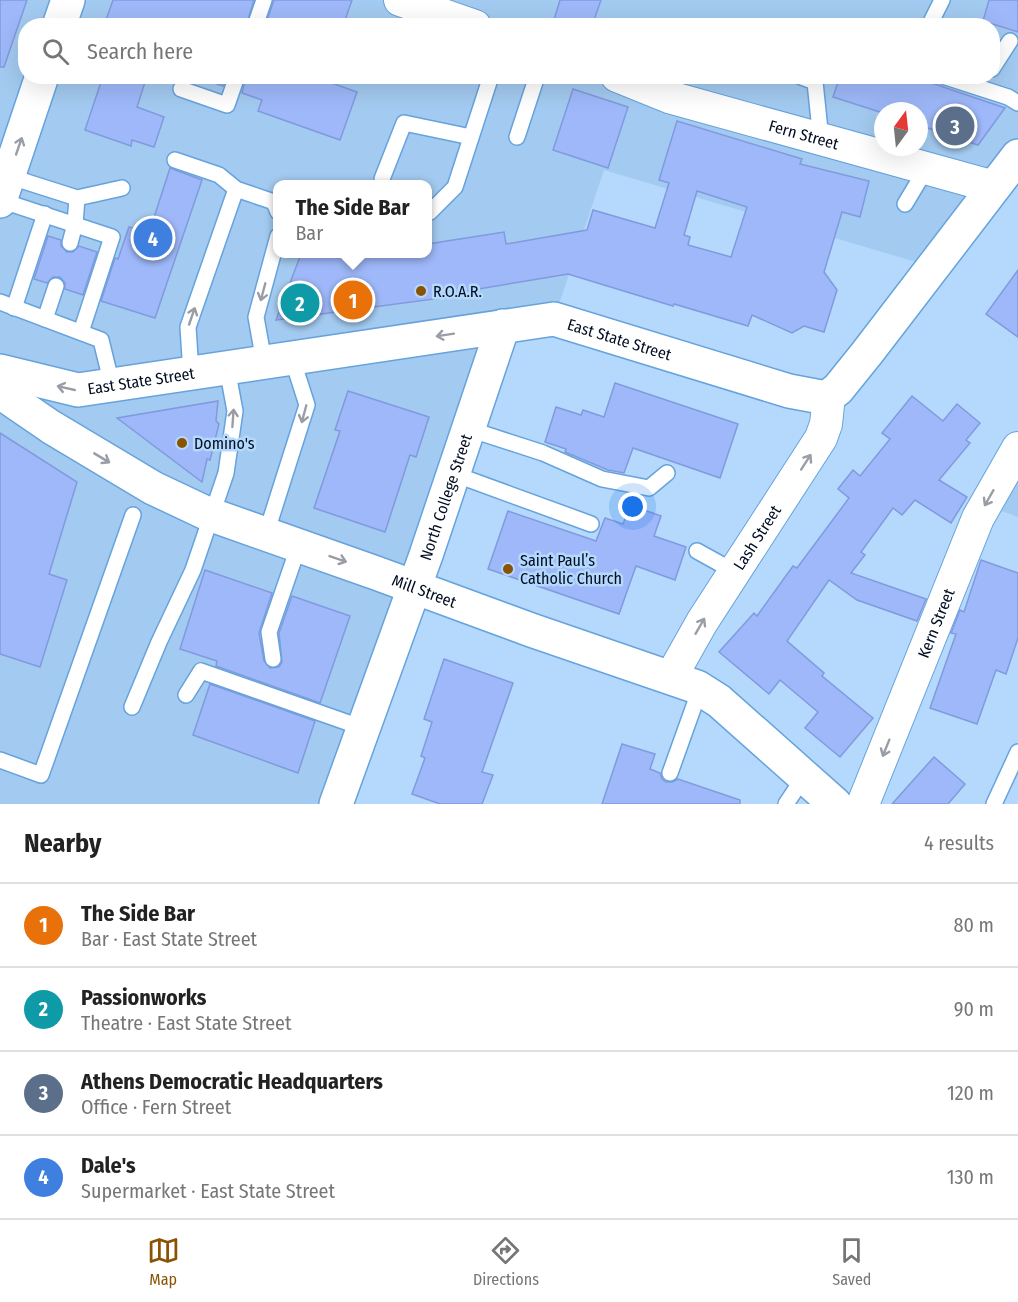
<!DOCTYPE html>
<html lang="en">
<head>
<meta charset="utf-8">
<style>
	body { margin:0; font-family:"Fira Sans Condensed",sans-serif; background:#f2f2f2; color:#222 }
	.compass { position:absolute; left:874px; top:102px; width:54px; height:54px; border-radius:50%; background:#fff; box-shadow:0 6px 24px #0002; rotate:15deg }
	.you { position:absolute; left:633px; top:507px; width:21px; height:21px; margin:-15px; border:4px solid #fff; border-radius:50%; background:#1a73e8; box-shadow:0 0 0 9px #1a73e833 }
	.badge { display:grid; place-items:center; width:39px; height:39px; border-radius:50%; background:#895301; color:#fff; font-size:20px; font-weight:700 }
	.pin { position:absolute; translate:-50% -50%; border:3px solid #fff; box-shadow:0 2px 6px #0006 }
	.popup { position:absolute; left:273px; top:180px; width:159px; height:78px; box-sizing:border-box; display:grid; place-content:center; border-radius:12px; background:#fff; filter:drop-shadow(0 2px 4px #0005); font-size:20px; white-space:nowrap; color:#767676 }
	.popup b { font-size:22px; color:#222 }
	.popup::after { content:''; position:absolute; left:50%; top:100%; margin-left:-12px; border:12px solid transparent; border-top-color:#fff }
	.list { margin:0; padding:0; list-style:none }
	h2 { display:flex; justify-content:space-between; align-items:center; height:78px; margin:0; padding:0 24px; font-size:26px }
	h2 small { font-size:20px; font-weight:400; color:#767676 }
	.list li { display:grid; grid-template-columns:39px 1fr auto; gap:18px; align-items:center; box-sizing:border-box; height:84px; padding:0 24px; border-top:2px solid #e0e0e0 }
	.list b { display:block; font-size:22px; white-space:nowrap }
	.list p { margin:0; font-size:20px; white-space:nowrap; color:#767676 }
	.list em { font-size:20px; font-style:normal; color:#767676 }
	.icon { flex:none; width:33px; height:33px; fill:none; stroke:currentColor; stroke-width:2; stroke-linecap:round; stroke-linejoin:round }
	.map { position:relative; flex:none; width:1018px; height:804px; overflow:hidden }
	.search { position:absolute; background:#fff; box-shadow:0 6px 24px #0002; left:18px; right:18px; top:18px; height:66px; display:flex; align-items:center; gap:15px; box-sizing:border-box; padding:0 21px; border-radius:24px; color:#767676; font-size:22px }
	.sheet { height:414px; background:#fff }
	nav { display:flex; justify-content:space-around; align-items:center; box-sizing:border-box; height:84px; border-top:2px solid #e0e0e0; background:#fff; font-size:16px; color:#767676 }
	nav a { display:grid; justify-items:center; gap:3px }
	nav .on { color:#895301 }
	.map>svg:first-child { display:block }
</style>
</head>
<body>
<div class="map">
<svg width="1018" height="804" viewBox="0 0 1018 804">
	<rect width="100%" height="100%" fill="#b4d9fc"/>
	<g fill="#a3caf0" fill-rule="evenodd">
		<path d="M0,0H1018V156L933,267L604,170L554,319L503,326L336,804H0ZM26,26H992V76H26ZM883,111H919V147H883ZM278,184H428V254H278Z"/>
		<polygon points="1018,448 1018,517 985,505"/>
	</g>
	<g fill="#9eb8f9" stroke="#809ade" stroke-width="1.5" fill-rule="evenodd">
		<polygon points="0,0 27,0 4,67 0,67"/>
		<polygon points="113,0 254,0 246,26 104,26"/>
		<polygon points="274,0 352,0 343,26 265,26"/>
		<polygon points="560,0 601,0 592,26 552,26"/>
		<polygon points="989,0 1018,0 1018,32 983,21"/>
		<polygon points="103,76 147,76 137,107 164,117 154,147 132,140 131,146 85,130"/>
		<polygon points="207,76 227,76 223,86 206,80"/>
		<polygon points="246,76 312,76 357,92 340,140 258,111 262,100 242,93"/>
		<polygon points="840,76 911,76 1005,108 978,145 919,125 919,111 883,111 883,113 833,97"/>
		<polygon points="573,89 628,107 608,168 553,150"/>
		<path d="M677,121L802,159L800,164L869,181L860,217L842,212L824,272L837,290L824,332L804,326L792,333L752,315L748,326L674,304L673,306L568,274L448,294L449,297L276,320L301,254H428V244L504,232L506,244L587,230L593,210L655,228L669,183L659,180ZM697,191L747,207L731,257L688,245L690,237L684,235Z"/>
		<polygon points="170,168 202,180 155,318 101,301 115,258 118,259 129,227 149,233"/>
		<polygon points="48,236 61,240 61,246 67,252 73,252 79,246 97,252 83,295 65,289 65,283 60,277 53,277 47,283 34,279"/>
		<polygon points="1018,270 1018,337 986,314"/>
		<polygon points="615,383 738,424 720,478 633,448 624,473 608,470 565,452 566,449 545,442 556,407 581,415 583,410 604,417"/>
		<polygon points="348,391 429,417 416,457 410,455 385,532 314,508 340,431 335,430"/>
		<polygon points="912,396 943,421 957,404 980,423 966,440 970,443 939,480 967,497 951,523 915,500 902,515 893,508 861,552 865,555 851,573 926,599 917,621 857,600 829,580 787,641 824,673 822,676 873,718 840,757 805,728 818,712 780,680 769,694 719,652 754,613 757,616 793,566 797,568 849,498 838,489 853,470 860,476 890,439 882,433"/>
		<polygon points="218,401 216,421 219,424 210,460 207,459 202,482 117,418"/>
		<polygon points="0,433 77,482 49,574 67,580 40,667 0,654"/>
		<polygon points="630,505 661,516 654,536 686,547 675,580 636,566 619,614 488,569 508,511 596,541 605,518 623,524"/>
		<polygon points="981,560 1018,573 1018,638 1006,674 996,670 977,724 930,708 956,634 951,633 960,610 964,612"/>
		<polygon points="205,570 272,593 259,633 264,661 270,668 279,667 282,662 279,633 292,596 350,616 320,703 216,666 217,661 180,649"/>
		<polygon points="444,659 513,683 482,772 493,775 482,804 440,804 412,794 425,758 421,756 432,722 424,719"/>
		<polygon points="210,684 315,721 298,773 193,735"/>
		<polygon points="622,744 655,754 650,769 660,773 662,779 666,782 672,782 678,779 740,800 740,804 602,804"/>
		<polygon points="934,757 965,784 948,804 892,804"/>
	</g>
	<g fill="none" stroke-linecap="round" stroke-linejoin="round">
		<defs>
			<g id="service">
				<polyline points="255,26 264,0"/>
				<polyline points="929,26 942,0"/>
				<polyline points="992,69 1010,41"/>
				<polyline points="799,76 815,82 821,140"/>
				<polyline points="943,76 1008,97 1018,103"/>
				<polyline points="181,89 227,105 237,76"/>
				<polyline points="517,137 537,76"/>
				<polyline points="175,160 219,175 236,189"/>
				<polyline points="8,176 77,198 122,188"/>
				<polyline points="382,179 404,123 471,137"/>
				<polyline points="0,200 112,237 81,332"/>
				<polyline points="905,204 926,169"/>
				<polyline points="430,212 455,187 491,76"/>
				<polyline points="70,243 75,224 77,198"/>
				<polyline points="0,302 101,340 112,385"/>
				<polyline points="14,308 45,214"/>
				<polyline points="45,319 56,286"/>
				<polyline points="264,362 256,317 278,236"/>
				<polyline points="191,373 188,327 236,189 274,202 278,212"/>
				<polyline points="469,429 543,453 602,479 649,488 667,473"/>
				<polyline points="454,474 591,524"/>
				<polyline points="266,534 307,405 292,358"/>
				<polyline points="697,551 735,572"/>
				<polyline points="273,659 269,632 299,545"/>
				<polyline points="186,695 201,671 363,728"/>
				<polyline points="132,707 159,642 193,570 226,473 235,411 227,368"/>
				<polyline points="0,760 41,775 133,515"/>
				<polyline points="670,773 700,689"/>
				<polyline points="786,804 804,777"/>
				<polyline points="994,804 1018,752"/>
			</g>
			<g id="minor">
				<polyline points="400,0 475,26"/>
				<path id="s1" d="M617,76L669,97L994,187"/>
				<path id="s2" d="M671,677L702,622L821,438L826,424L829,396"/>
				<path id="s3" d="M863,804L978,518L1018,448"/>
			</g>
			<g id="tertiary">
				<path id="s4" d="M0,371L78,390L554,319L789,391L821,397L829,396L838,389L867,353L1018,156"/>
				<path id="s5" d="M0,392L51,427L153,488L206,513L376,573L531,630L697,687L719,701L835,804"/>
				<path id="s6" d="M336,804L426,555L503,326"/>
			</g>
			<g id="secondary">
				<polyline points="59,26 68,0"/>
				<polyline points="0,201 42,76"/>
			</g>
		</defs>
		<use href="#service" stroke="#66a3dc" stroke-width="18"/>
		<use href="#minor" stroke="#66a3dc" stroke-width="34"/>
		<use href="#tertiary" stroke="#66a3dc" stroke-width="36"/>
		<use href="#secondary" stroke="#66a3dc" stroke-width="36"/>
		<use href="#service" stroke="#fff" stroke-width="15"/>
		<use href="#minor" stroke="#fff" stroke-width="32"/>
		<use href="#tertiary" stroke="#fff" stroke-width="33"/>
		<use href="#secondary" stroke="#fff" stroke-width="33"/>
	</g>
	<defs><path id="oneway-shaft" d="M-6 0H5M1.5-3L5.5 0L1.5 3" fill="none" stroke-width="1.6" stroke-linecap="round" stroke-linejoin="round" transform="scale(1.5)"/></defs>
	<g stroke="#999ea6">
		<use href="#oneway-shaft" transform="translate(19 146) rotate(-71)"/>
		<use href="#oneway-shaft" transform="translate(263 292) rotate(105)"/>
		<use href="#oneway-shaft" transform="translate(192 316) rotate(-71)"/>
		<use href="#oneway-shaft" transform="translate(445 335) rotate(171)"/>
		<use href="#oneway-shaft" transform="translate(66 388) rotate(-167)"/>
		<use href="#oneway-shaft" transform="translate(304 414) rotate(105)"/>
		<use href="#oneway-shaft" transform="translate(233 418) rotate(-86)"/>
		<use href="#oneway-shaft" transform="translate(102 458) rotate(31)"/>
		<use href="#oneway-shaft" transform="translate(806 462) rotate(-57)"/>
		<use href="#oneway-shaft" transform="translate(989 498) rotate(120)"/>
		<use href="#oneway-shaft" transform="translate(338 559) rotate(19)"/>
		<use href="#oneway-shaft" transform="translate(700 626) rotate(-60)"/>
		<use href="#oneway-shaft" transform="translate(886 748) rotate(112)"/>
	</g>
	<g fill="#895301" stroke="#b4d9fc" stroke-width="2">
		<circle cx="421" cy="291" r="6"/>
		<circle cx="182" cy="443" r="6"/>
		<circle cx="508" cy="569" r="6"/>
	</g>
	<g text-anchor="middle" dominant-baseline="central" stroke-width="5" stroke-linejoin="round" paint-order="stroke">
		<g font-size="16" fill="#000c21" stroke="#b4d9fc">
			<text stroke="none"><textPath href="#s1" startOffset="196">Fern Street</textPath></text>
			<text stroke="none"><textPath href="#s4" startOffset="630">East State Street</textPath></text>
			<text stroke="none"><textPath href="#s4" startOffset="144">East State Street</textPath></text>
			<text stroke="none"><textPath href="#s6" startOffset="326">North College Street</textPath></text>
			<text stroke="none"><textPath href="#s2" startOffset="164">Lash Street</textPath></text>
			<text stroke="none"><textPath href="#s5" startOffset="471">Mill Street</textPath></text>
			<text stroke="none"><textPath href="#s3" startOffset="195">Kern Street</textPath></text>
		</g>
		<g font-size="16" fill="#000c21" stroke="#b4d9fc" text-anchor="start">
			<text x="433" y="291">R.O.A.R.</text>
			<text x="194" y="443">Domino's</text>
			<text x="520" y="560">Saint Paul’s<tspan x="520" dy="18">Catholic Church</tspan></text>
		</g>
	</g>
</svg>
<svg class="compass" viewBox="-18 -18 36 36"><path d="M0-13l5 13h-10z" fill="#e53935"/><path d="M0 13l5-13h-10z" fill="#767676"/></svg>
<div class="you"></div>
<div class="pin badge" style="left:353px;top:300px;background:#e8710a">1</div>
<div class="popup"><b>The Side Bar</b>Bar</div>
<div class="pin badge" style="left:300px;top:303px;background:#0f9aa8">2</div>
<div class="pin badge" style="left:955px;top:126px;background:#5c6f8a">3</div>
<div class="pin badge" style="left:153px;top:238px;background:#3f7fe0">4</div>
<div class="search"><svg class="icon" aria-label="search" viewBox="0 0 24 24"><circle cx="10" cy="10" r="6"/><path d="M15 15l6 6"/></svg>Search here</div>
</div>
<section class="sheet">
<h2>Nearby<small>4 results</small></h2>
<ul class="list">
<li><span class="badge" style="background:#e8710a">1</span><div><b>The Side Bar</b><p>Bar · East State Street</p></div><em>80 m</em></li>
<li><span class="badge" style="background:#0f9aa8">2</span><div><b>Passionworks</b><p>Theatre · East State Street</p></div><em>90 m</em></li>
<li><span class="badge" style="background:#5c6f8a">3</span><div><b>Athens Democratic Headquarters</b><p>Office · Fern Street</p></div><em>120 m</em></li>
<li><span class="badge" style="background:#3f7fe0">4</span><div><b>Dale's</b><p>Supermarket · East State Street</p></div><em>130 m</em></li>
</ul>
</section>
<nav>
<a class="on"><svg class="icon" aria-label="map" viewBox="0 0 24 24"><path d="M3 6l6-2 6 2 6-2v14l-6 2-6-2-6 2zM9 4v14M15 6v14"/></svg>Map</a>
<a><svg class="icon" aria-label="directions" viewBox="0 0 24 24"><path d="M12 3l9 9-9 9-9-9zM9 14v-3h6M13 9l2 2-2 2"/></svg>Directions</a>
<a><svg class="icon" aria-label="saved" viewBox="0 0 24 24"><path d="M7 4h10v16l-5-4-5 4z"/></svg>Saved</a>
</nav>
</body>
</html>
